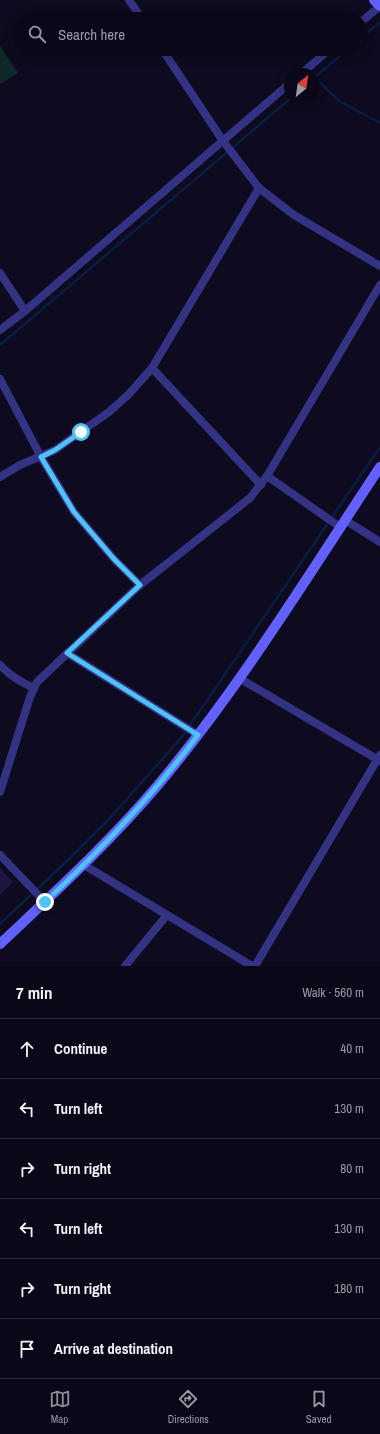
<!DOCTYPE html>
<html lang="en">
<head>
<meta charset="utf-8">
<style>
	body { margin:0; font-family:"Archivo Narrow",sans-serif; background:#181625; color:#f1f3f6 }
	.compass { position:absolute; left:284px; top:68px; width:36px; height:36px; border-radius:50%; background:#0a0818; box-shadow:0 2px 10px #0003; rotate:29deg }
	.stop { position:absolute; width:12px; height:12px; margin:-9px; border:3px solid #4fc3f7; border-radius:50%; background:#fff }
	.stop.end { background:#4fc3f7; border-color:#fff; box-shadow:0 1px 4px #0008 }
	.list { margin:0; padding:0; list-style:none }
	h2 { display:flex; justify-content:space-between; align-items:center; height:52px; margin:0; padding:0 16px; font-size:17px }
	h2 small { font-size:13px; font-weight:400; color:#999aa2 }
	.list li { display:grid; grid-template-columns:26px 1fr auto; gap:12px; align-items:center; box-sizing:border-box; height:60px; padding:0 16px; border-top:1px solid #2a2937 }
	.list b { display:block; font-size:15px; white-space:nowrap }
	.list em { font-size:13px; font-style:normal; color:#999aa2 }
	.icon { flex:none; width:22px; height:22px; fill:none; stroke:currentColor; stroke-width:2; stroke-linecap:round; stroke-linejoin:round }
	.map { position:relative; flex:none; width:380px; height:966px; overflow:hidden }
	.search { position:absolute; background:#0a0818; box-shadow:0 2px 10px #0003; left:12px; right:12px; top:12px; height:44px; display:flex; align-items:center; gap:10px; box-sizing:border-box; padding:0 14px; border-radius:22px; color:#999aa2; font-size:15px }
	.sheet { height:412px; background:#0a0818 }
	nav { display:flex; justify-content:space-around; align-items:center; box-sizing:border-box; height:56px; border-top:1px solid #2a2937; background:#0a0818; font-size:11px; color:#999aa2 }
	nav a { display:grid; justify-items:center; gap:2px }
	nav .on { color:#8c9099 }
	.map>svg:first-child { display:block }
</style>
</head>
<body>
<div class="map">
<svg width="380" height="966" viewBox="0 0 380 966">
	<rect width="100%" height="100%" fill="#0e0b20"/>
	<polygon fill="#0d2a29" points="0,46 18,73 0,84"/>
	<g fill="none" stroke-linecap="round" stroke-linejoin="round">
		<g stroke="#071e42" stroke-width="2.5">
			<polyline points="361,38 380,22"/>
			<polyline points="314,78 348,49"/>
			<polyline points="315,78 339,101 380,123"/>
			<polyline points="0,345 291,98"/>
			<polyline points="0,924 68,860 108,820 182,737 380,447"/>
		</g>
	</g>
	<polygon fill="#1e1542" points="0,868 13,882 0,895"/>
	<g fill="none" stroke-linecap="round" stroke-linejoin="round">
		<g stroke="#343283" stroke-width="8">
			<polyline points="129,0 142,19"/>
			<polyline points="361,22 380,6"/>
			<polyline points="162,49 223,141 259,188 294,215 380,266"/>
			<polyline points="301,74 330,49"/>
			<polyline points="0,273 25,311"/>
			<polyline points="0,330 25,311 290,83"/>
			<polyline points="152,368 261,485"/>
			<polyline points="0,379 41,457 74,512 114,559 140,585"/>
			<polyline points="267,476 340,527"/>
			<polyline points="0,477 20,465 55,450 109,412 129,394 152,368 259,188"/>
			<polyline points="345,520 380,542"/>
			<polyline points="67,653 198,735"/>
			<path d="M0,665C10,676 20,682 34,688"/>
			<polyline points="239,678 380,761"/>
			<polyline points="0,792 30,697 37,682 140,585 250,498 267,476 380,285"/>
			<polyline points="0,855 45,902"/>
			<polyline points="84,865 252,966"/>
			<polyline points="125,966 167,915"/>
			<polyline points="255,966 380,755"/>
		</g>
		<g stroke="#6260ff" stroke-width="10">
			<polyline points="374,0 380,6"/>
			<path d="M0,944C55,892 110,842 158,785C241,686 309,574 380,467"/>
		</g>
	</g>
	<g fill="none" stroke-linecap="round" stroke-linejoin="round">
		<path stroke="#4fc3f7" stroke-width="5" d="M45,902C101,850 152,796 198,735L67,653L140,585L114,559L74,512L41,457L55,450L81,432"/>
	</g>
</svg>
<svg class="compass" viewBox="-18 -18 36 36"><path d="M0-13l5 13h-10z" fill="#e53935"/><path d="M0 13l5-13h-10z" fill="#999aa2"/></svg>
<div class="stop" style="left:81px;top:432px"></div>
<div class="stop end" style="left:45px;top:902px"></div>
<div class="search"><svg class="icon" aria-label="search" viewBox="0 0 24 24"><circle cx="10" cy="10" r="6"/><path d="M15 15l6 6"/></svg>Search here</div>
</div>
<section class="sheet">
<h2>7 min<small>Walk · 560 m</small></h2>
<ul class="list">
<li><svg class="icon" aria-label="ahead" viewBox="0 0 24 24"><path d="M12 20V5M6 11l6-6 6 6"/></svg><div><b>Continue</b></div><em>40 m</em></li>
<li><svg class="icon" aria-label="left" viewBox="0 0 24 24"><path d="M17 20v-9H6M10 6l-5 5 5 5"/></svg><div><b>Turn left</b></div><em>130 m</em></li>
<li><svg class="icon" aria-label="right" viewBox="0 0 24 24"><path d="M7 20v-9h11M14 6l5 5-5 5"/></svg><div><b>Turn right</b></div><em>80 m</em></li>
<li><svg class="icon" aria-label="left" viewBox="0 0 24 24"><path d="M17 20v-9H6M10 6l-5 5 5 5"/></svg><div><b>Turn left</b></div><em>130 m</em></li>
<li><svg class="icon" aria-label="right" viewBox="0 0 24 24"><path d="M7 20v-9h11M14 6l5 5-5 5"/></svg><div><b>Turn right</b></div><em>180 m</em></li>
<li><svg class="icon" aria-label="arrive" viewBox="0 0 24 24"><path d="M6 21V4h12l-3 4 3 4H6"/></svg><div><b>Arrive at destination</b></div></li>
</ul>
</section>
<nav>
<a class="on"><svg class="icon" aria-label="map" viewBox="0 0 24 24"><path d="M3 6l6-2 6 2 6-2v14l-6 2-6-2-6 2zM9 4v14M15 6v14"/></svg>Map</a>
<a><svg class="icon" aria-label="directions" viewBox="0 0 24 24"><path d="M12 3l9 9-9 9-9-9zM9 14v-3h6M13 9l2 2-2 2"/></svg>Directions</a>
<a><svg class="icon" aria-label="saved" viewBox="0 0 24 24"><path d="M7 4h10v16l-5-4-5 4z"/></svg>Saved</a>
</nav>
</body>
</html>
